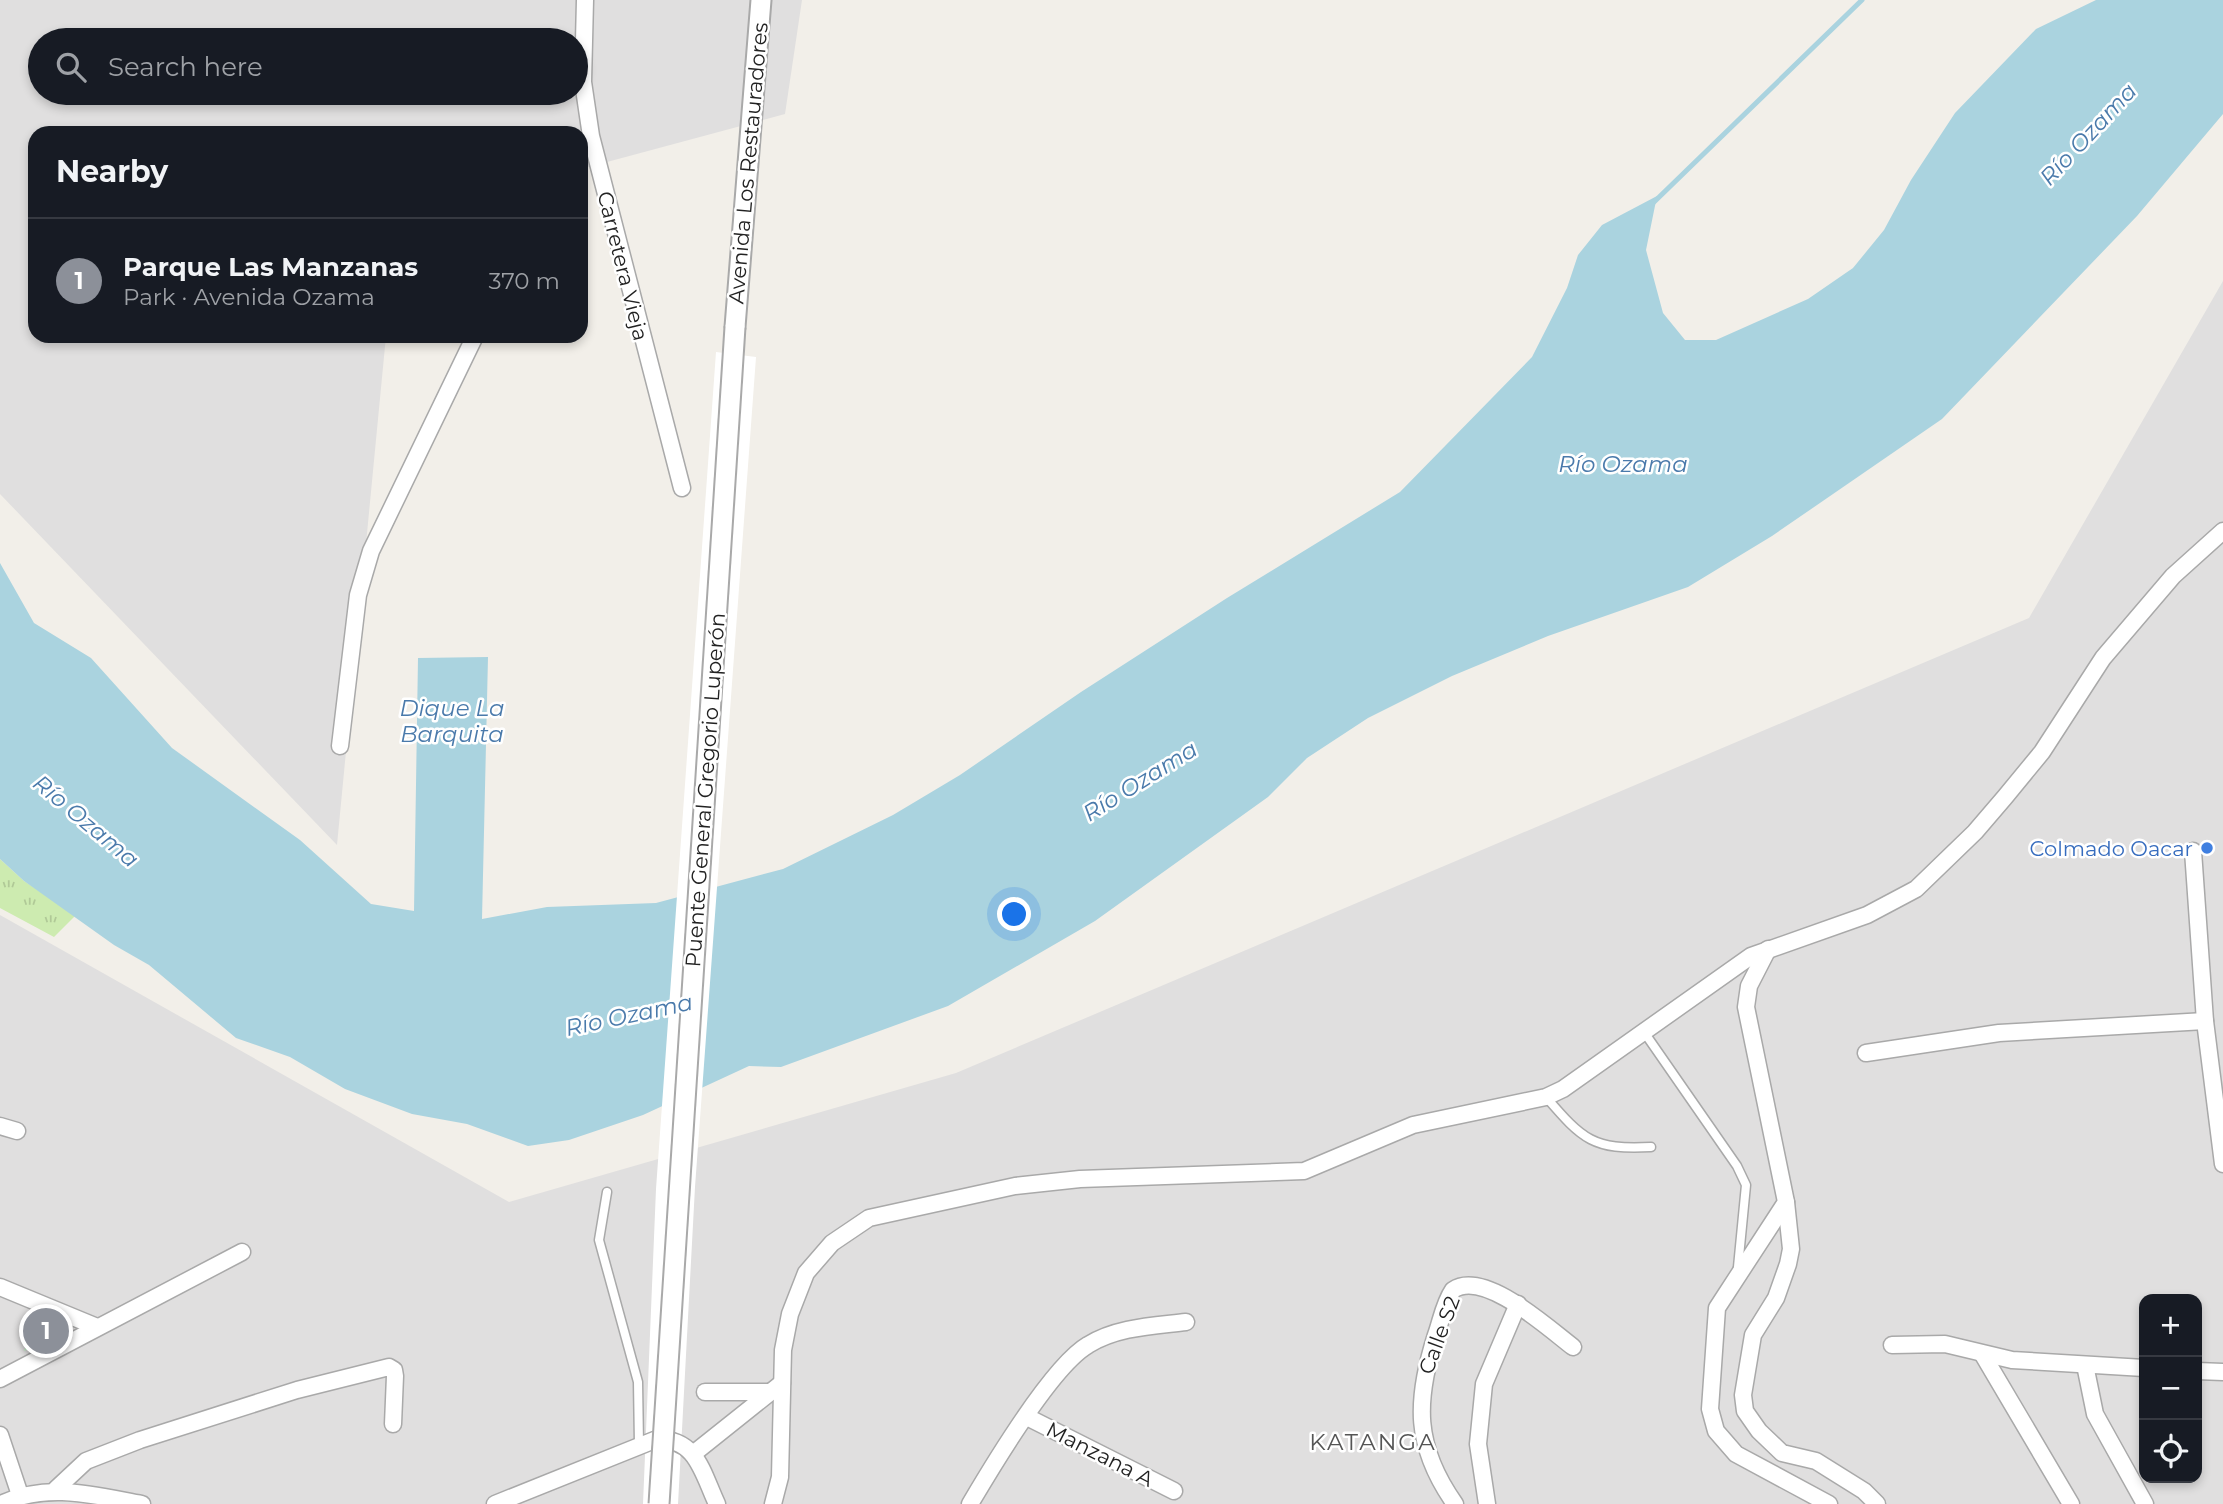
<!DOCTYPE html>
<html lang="en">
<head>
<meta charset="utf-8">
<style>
	body { margin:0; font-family:Montserrat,sans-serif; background:#242831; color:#f1f3f6 }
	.controls { position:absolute; right:21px; bottom:21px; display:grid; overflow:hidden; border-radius:14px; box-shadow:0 4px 10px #0003 }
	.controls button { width:63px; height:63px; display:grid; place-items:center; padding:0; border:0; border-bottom:2px solid #363941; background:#171b24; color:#f1f3f6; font:35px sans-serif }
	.you { position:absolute; left:1015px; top:915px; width:24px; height:24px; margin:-18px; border:5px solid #fff; border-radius:50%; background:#1a73e8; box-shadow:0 0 0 10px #1a73e833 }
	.badge { display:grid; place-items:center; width:46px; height:46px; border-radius:50%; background:#8c9099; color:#fff; font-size:23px; font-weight:700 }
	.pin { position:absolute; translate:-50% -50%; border:4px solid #fff; box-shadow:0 2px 7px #0006 }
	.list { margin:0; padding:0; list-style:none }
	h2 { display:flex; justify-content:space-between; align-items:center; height:91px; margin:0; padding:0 28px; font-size:30px }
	h2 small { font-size:23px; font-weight:400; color:#9ea1a6 }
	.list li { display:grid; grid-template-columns:46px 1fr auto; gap:21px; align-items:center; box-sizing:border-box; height:126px; padding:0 28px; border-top:2px solid #363941 }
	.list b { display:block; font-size:26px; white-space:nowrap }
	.list p { margin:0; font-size:23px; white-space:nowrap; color:#9ea1a6 }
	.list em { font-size:23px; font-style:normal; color:#9ea1a6 }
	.icon { flex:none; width:38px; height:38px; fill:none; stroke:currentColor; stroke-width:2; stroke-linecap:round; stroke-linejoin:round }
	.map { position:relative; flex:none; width:2223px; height:1504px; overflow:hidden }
	.search { position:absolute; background:#171b24; box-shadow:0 4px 10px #0003; left:28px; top:28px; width:560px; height:77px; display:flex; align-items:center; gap:18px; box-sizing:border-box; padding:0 24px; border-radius:38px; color:#9ea1a6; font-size:26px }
	.panel { position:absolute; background:#171b24; box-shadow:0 4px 10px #0003; left:28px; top:126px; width:560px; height:217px; border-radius:21px }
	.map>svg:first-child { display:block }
</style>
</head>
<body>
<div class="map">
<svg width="2223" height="1504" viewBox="0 0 2223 1504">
	<defs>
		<pattern id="grass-tufts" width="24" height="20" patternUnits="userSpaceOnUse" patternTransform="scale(1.75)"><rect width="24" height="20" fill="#cdebb0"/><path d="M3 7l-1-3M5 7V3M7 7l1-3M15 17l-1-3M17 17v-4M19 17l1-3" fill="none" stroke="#b0c997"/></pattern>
	</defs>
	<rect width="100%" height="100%" fill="#f2efe9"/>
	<g fill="#e0dfdf" fill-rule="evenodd">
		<path d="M0,0H802L785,114L581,169V133H35V336H386L337,845L0,494ZM40,40H576V93H40Z"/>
		<path d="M2223,281V1504H0V915L509,1202L956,1073L2029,618ZM2144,1299H2197V1478H2144Z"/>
	</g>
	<polygon fill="url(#grass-tufts)" points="0,859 24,881 76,915 54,937 0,908"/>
	<polygon fill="#c8facc" points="41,1313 58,1322 60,1334 56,1338 24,1351"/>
	<polygon fill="#aad3df" points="2096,0 2223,0 2223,114 2137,216 1942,419 1772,536 1688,587 1548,636 1452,676 1368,718 1307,758 1268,797 1095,921 948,1006 781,1067 749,1066 643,1115 569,1140 528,1146 467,1124 412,1114 345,1089 290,1057 236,1038 149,965 114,945 24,881 0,859 0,563 34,623 91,658 172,748 300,840 371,904 414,911 418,658 488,657 482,919 547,907 656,903 783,869 893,815 960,775 1081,692 1227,598 1400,492 1532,357 1567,288 1578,255 1602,225 1657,196 1646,250 1663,313 1685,340 1716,340 1808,299 1853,268 1884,230 1911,180 1955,113 2036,29"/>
	<polygon fill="#fff" points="716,352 756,357 695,1187 678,1504 643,1504 656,1189"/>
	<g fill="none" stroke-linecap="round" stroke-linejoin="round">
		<polyline stroke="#aad3df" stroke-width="5" points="1653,203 1862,0"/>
		<defs>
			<g id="service">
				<polyline points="1644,1032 1737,1166 1746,1185 1738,1267"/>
				<path d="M1546,1097C1583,1140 1593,1150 1651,1147"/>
				<polyline points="607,1192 599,1240 638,1382 639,1445"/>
			</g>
			<g id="minor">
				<polyline points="585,0 583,82 591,136 682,488"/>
				<polyline points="340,746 358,595 371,551 475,336"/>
				<polyline points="2193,851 2205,1021 2223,1164"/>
				<polyline points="1768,949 1749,986 1746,1007 1786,1202 1717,1308 1710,1409 1716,1431 1736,1454 1829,1504"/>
				<polyline points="1866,1053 1999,1033 2205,1021"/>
				<polyline points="0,1126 17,1131"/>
				<polyline points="1786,1202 1791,1249 1788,1264 1776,1298 1753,1335 1743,1395 1745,1411 1759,1431 1782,1453 1816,1461 1864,1491 1877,1504"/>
				<polyline points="0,1287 97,1327"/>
				<polyline points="1892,1345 1945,1344 2012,1360 2144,1368"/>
				<polyline points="1983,1355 2071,1504"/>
				<polyline points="2085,1365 2095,1414 2145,1504"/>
				<polyline points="2197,1371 2223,1372"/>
				<polyline points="0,1379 242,1252"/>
				<polyline points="705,1392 769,1392"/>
				<polyline points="1027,1417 1174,1491"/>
				<polyline points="0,1435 20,1495"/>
				<polyline points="693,1454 782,1383"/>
				<polyline points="56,1489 86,1461 140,1440 297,1390 389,1367 394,1370 395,1376 393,1424"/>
				<path d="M1,1504C47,1482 93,1495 142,1504"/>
				<path d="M495,1504L657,1439C697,1439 702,1472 717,1504"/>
				<polyline points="773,1504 780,1477 783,1350 790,1314 806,1273 832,1243 869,1218 1015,1186 1080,1179 1304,1171 1413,1125 1546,1097 1563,1089 1751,956 1867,915 1916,889 1975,832 2005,797 2042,752 2103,658 2173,576 2223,531"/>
				<path d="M970,1504C993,1465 1052,1366 1088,1345C1117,1327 1153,1326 1186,1322"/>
				<path d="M1455,1504C1414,1446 1415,1401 1436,1335C1441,1321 1444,1303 1453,1290C1484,1269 1548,1328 1573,1347"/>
				<polyline points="1487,1504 1478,1444 1484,1384 1518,1304"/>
			</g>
			<polyline id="tertiary" points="735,327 761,0"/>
		</defs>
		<use href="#service" stroke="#a9a9a9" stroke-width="11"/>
		<use href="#minor" stroke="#a9a9a9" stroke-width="19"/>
		<use href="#tertiary" stroke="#a9a9a9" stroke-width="23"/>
		<use href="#service" stroke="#fff" stroke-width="8"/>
		<use href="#minor" stroke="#fff" stroke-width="16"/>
		<use href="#tertiary" stroke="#fff" stroke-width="19"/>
		<defs>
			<polyline id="tertiary-bridge" points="659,1504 735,327"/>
		</defs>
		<use href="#tertiary-bridge" stroke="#a9a9a9" stroke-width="23" stroke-linecap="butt"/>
		<use href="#tertiary-bridge" stroke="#fff" stroke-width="19"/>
	</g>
	<circle fill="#3f7fe0" stroke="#fff" stroke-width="2.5" cx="2207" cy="848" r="7"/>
	<g text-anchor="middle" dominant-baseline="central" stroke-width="5" stroke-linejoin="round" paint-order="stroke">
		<g font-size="21" fill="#222" stroke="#fff">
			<text transform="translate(748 163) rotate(-85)">Avenida Los Restauradores</text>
			<text transform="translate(623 266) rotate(76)">Carretera Vieja</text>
			<text transform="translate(705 790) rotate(-86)">Puente General Gregorio Luperón</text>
			<text transform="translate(1439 1335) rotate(-70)">Calle S2</text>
			<text transform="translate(1100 1454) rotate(27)">Manzana A</text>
		</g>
		<g font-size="21" fill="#366cbe" stroke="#fff" text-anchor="end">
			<text x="2193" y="848">Colmado Oacar</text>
		</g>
		<g font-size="23" font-style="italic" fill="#4a7aab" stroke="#fff">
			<text transform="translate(2088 134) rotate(-47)">Río Ozama</text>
			<text x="1623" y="464">Río Ozama</text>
			<text x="452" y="708">Dique La<tspan x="452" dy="26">Barquita</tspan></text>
			<text transform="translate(1140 781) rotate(-32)">Río Ozama</text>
			<text transform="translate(86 821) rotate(40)">Río Ozama</text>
			<text transform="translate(629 1015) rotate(-12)">Río Ozama</text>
		</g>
		<g font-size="23" letter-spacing="2" fill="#555" stroke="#fff">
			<text x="1373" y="1442">KATANGA</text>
		</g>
	</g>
</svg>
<div class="controls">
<button>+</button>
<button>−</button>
<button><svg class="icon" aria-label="locate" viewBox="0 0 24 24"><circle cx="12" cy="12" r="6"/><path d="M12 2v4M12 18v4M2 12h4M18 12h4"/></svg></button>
</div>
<div class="you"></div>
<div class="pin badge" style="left:46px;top:1331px">1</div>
<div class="search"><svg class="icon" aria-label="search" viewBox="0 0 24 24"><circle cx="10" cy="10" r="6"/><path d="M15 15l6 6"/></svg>Search here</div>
<section class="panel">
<h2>Nearby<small></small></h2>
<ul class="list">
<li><span class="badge">1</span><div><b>Parque Las Manzanas</b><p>Park · Avenida Ozama</p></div><em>370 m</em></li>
</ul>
</section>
</div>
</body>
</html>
